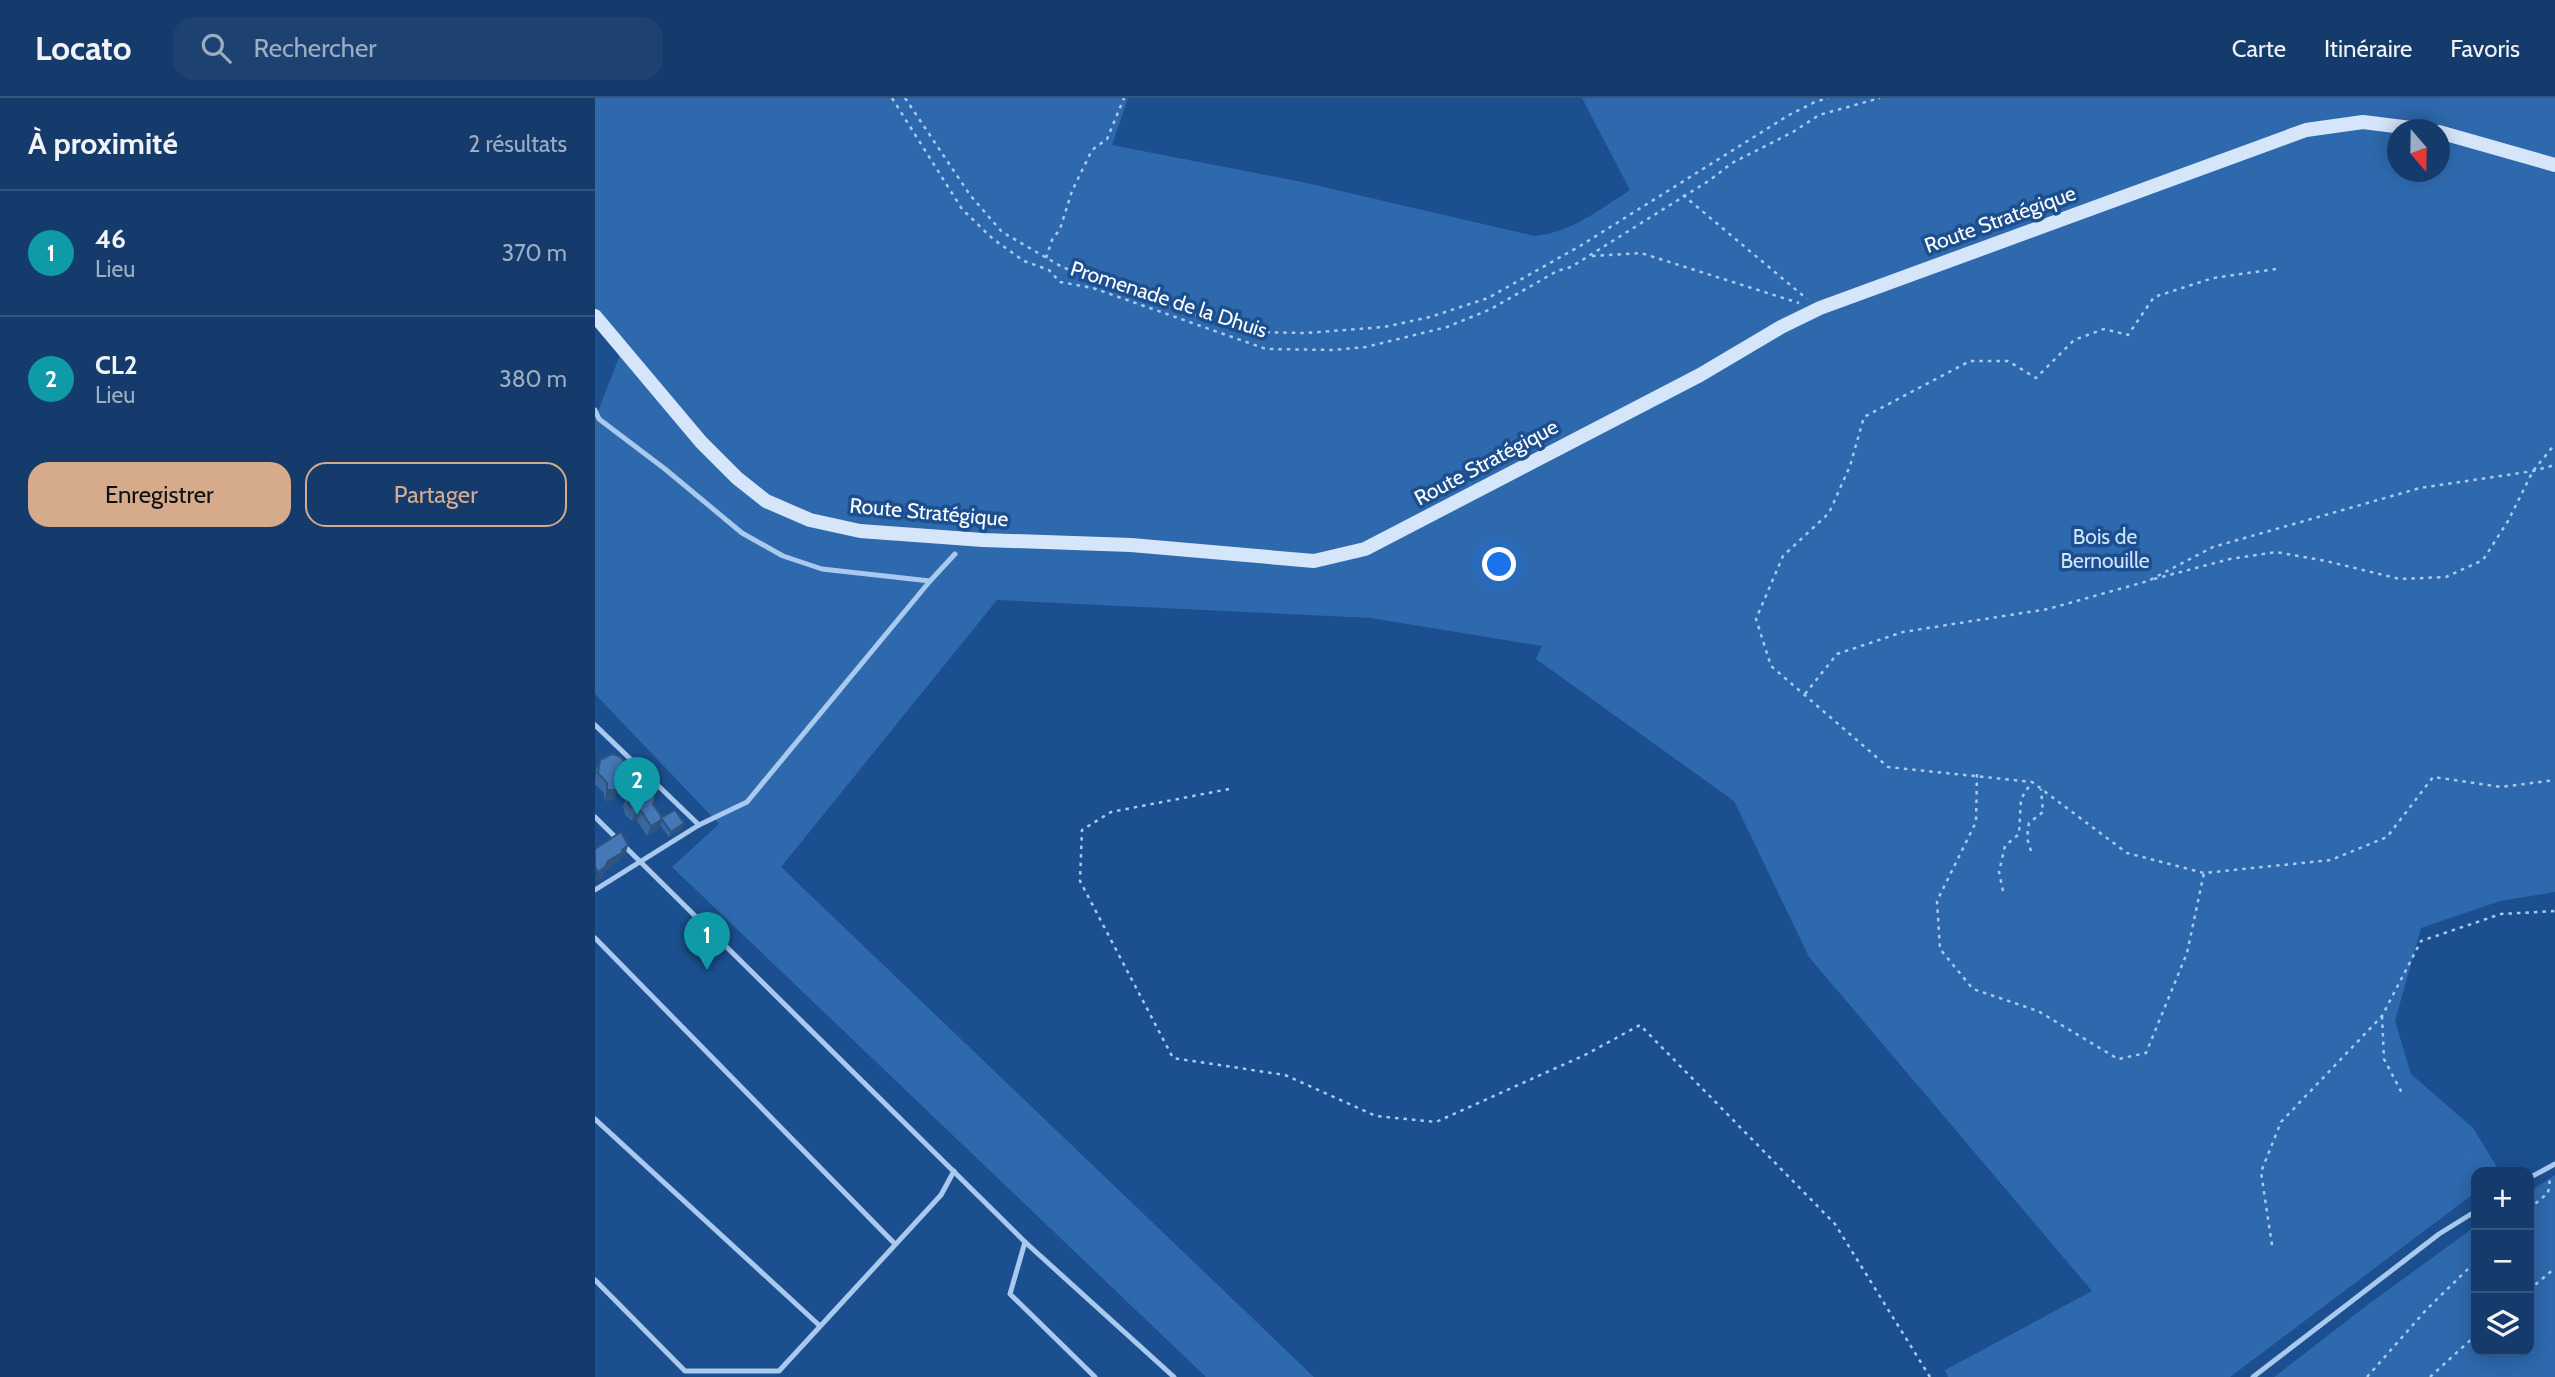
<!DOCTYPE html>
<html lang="fr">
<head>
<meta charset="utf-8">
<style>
	body { margin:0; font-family:Cabin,sans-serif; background:#1d4271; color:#f1f3f6 }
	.controls { position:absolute; right:21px; bottom:21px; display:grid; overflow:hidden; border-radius:14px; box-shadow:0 4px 18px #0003 }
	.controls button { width:63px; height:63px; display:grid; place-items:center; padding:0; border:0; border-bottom:2px solid #33557e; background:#143b6b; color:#f1f3f6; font:35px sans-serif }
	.compass { position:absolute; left:1792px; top:21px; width:63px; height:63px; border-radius:50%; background:#143b6b; box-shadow:0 4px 18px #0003; rotate:160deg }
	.you { position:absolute; left:905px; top:467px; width:24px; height:24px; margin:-18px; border:5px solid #fff; border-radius:50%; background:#1a73e8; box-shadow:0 0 0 10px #1a73e833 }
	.badge { display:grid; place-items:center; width:46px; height:46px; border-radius:50%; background:#d6ab8b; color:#fff; font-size:23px; font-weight:700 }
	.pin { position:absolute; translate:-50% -58px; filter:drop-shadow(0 2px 4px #0008) }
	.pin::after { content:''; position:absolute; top:37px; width:24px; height:21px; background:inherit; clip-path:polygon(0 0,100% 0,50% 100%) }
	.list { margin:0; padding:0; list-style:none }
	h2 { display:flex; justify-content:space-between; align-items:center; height:91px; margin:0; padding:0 28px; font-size:30px }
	h2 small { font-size:23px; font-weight:400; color:#9dadc1 }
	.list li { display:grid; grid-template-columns:46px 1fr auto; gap:21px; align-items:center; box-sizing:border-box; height:126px; padding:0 28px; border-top:2px solid #33557e }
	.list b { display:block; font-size:26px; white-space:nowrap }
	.list p { margin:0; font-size:23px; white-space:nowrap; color:#9dadc1 }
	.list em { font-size:23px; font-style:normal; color:#9dadc1 }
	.actions { display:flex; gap:14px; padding:21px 28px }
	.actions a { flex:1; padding:16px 0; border:2px solid #d6ab8b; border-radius:21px; text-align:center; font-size:24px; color:#d6ab8b }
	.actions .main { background:#d6ab8b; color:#111 }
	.icon { flex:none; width:38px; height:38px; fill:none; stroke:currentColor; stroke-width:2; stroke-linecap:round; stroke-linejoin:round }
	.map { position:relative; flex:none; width:1960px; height:1279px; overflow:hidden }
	header { display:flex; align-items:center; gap:42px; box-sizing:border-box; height:98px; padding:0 35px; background:#143b6b; border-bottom:2px solid #33557e }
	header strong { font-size:33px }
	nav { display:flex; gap:38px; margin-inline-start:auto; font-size:24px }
	.search { width:490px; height:63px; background:#1d4271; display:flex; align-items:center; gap:18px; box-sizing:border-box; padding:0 24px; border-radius:21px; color:#9dadc1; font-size:26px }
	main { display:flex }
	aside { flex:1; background:#143b6b }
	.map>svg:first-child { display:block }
</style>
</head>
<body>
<header>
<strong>Locato</strong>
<div class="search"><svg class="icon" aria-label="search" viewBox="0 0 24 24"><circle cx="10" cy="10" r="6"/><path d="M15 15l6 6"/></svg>Rechercher</div>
<nav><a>Carte</a><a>Itinéraire</a><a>Favoris</a></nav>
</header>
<main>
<aside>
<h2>À proximité<small>2 résultats</small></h2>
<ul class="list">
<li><span class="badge" style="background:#0f9aa8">1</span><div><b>46</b><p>Lieu</p></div><em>370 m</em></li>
<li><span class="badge" style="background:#0f9aa8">2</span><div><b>CL2</b><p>Lieu</p></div><em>380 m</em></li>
</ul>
<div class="actions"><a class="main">Enregistrer</a><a>Partager</a></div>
</aside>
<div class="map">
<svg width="1960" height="1279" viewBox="0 0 1960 1279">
	<rect width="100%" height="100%" fill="#1b4f8f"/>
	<g fill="#2e69ad" fill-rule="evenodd">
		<path d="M0,0H533L517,47L707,84L940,138C977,134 1004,112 1035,92L987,0H1960V794L1905,803L1826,830L1800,923L1816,976L1878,1030L1905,1074H1881V1094L1635,1279H1353L1350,1272L1497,1193L1214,859L1139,703L941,561L947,548L776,520L402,502L186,769L719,1279H611L77,769L124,726L0,596V321L27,252L0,218ZM1802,32H1844V74H1802Z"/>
		<polygon points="1960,1077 1960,1279 1679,1279 1771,1208 1881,1128 1881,1253 1934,1253 1934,1094"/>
	</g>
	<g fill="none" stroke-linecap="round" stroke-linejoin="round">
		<g stroke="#a9c9ee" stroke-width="2.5" stroke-dasharray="3.5 5" stroke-linecap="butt">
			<polyline points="297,0 367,111 398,141 429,163 454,172 465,184 498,190 671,251 738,252 771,249 852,229 896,211 962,173 976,169 1115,82 1137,65 1198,34 1224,17 1285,0"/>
			<polyline points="310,0 375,97 407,134 469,170 495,177 588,213 655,234 711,235 789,229 835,219 893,200 985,148 1194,17 1220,4 1233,0"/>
			<polyline points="1088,97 1212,201"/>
			<polyline points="997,158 1046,155 1204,205"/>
			<polyline points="451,160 457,142 465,131 477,93 497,52 512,41 529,0"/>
			<polyline points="1681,171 1618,180 1559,199 1533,237 1509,231 1479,242 1441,280 1413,263 1375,263 1269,319 1255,368 1234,415 1188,458 1161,521 1176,568 1293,669 1437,684 1532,755 1609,775 1736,762 1792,739 1838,679 1906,689 1960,682"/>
			<polyline points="1559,481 1635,461 1681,454 1731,463 1805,481 1851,479 1888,462 1913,423 1938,373 1960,346"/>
			<polyline points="1210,596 1242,556 1308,534 1453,511 1553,483 1618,449 1825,390 1938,373 1960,367"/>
			<polyline points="1382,676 1381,724 1342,803 1345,851 1378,891 1443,913 1523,961 1551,955 1592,855 1609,775"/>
			<polyline points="634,691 516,714 487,732 485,783 578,960 690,977 781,1018 841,1024 990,957 1045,927 1240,1126 1335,1279"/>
			<polyline points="1436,753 1432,740 1434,725 1448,714 1446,691"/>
			<polyline points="1408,793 1404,774 1410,748 1424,736 1426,701 1436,685"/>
			<polyline points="1787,918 1789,961 1808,997"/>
			<polyline points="1934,1111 1953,1095 1955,1081"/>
			<polyline points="1677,1147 1666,1074 1686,1024 1787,918 1826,843 1906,816 1960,813"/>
			<polyline points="1934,1192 1960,1170"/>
			<polyline points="1772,1279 1831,1212 1881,1163"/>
			<polyline points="1835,1279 1881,1237"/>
		</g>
		<g stroke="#a9c9ee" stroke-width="5">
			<polyline points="0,312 4,321 70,371 147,435 188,458 227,471 335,483"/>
			<polyline points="0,627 104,727"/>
			<polyline points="0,719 430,1144 579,1279"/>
			<polyline points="0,792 104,727 152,704 335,483 360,456"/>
			<polyline points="0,840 300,1146"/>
			<polyline points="0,1021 225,1228"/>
			<polyline points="1934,1080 1960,1066"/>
			<polyline points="430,1144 415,1196 500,1279"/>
			<polyline points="0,1182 90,1273 184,1273 346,1097 359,1073"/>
			<polyline points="1658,1279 1844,1136 1881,1113"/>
		</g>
		<g stroke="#d6e6fa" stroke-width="14">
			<polyline points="1844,34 1960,67"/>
			<polyline points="0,218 106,344 142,380 171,403 215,422 265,433 388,442 536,447 719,463 770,451 1105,277 1186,229 1225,210 1711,32 1768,24 1832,32"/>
		</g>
	</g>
	<g fill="#3a679d">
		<polygon points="5,662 29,679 25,690 22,692 19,702 9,703 9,695 0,686 1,672"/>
		<polygon points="35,690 58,706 67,720 87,730 74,739 65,727 64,731 52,738 42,723 37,723 30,717 28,708"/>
	</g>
	<g fill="#305480">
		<polygon points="29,679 25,690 22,692 19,702 9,703 12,692"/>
		<polygon points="41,712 46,713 42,723 37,723"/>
		<polygon points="68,721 64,731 52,738 56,728"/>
		<polygon points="89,725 87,730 74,739 76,734"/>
		<polygon points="33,747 30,758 26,760 24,764 10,773 7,780 0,783 3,774 13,763"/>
	</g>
	<g fill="#4478b7" stroke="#305480" stroke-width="2">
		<polygon points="17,656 26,659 31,666 29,679 22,684 22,692 12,692 12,685 3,675 5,662"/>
		<polygon points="47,685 55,688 60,700 58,706 68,721 56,728 46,713 41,712 34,707 32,698 35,690"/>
		<polygon points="80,712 89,725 76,734 66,720"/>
		<polygon points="26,734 33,747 27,752 28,754 13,763 10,769 3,774 0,769 0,751"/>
	</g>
	<g text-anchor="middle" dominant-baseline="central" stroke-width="7" stroke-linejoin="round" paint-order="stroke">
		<g font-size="21" fill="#fff" stroke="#1b4f8f">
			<text transform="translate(1405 121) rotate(-20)">Route Stratégique</text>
			<text transform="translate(574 201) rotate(18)">Promenade de la Dhuis</text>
			<text transform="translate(891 364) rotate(-28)">Route Stratégique</text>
			<text transform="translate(334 414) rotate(5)">Route Stratégique</text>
		</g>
		<g font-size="21" fill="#cfe3fa" stroke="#1b4f8f">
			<text x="1510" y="438">Bois de<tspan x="1510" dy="24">Bernouille</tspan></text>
		</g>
	</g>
</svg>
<div class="controls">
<button>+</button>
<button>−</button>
<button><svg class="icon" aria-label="layers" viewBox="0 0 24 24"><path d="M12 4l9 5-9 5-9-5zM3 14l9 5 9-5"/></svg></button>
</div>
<svg class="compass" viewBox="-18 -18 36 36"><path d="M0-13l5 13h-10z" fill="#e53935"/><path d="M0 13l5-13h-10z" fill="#9dadc1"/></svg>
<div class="you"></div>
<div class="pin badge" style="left:112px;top:872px;background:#0f9aa8">1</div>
<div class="pin badge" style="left:42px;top:717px;background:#0f9aa8">2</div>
</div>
</main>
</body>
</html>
